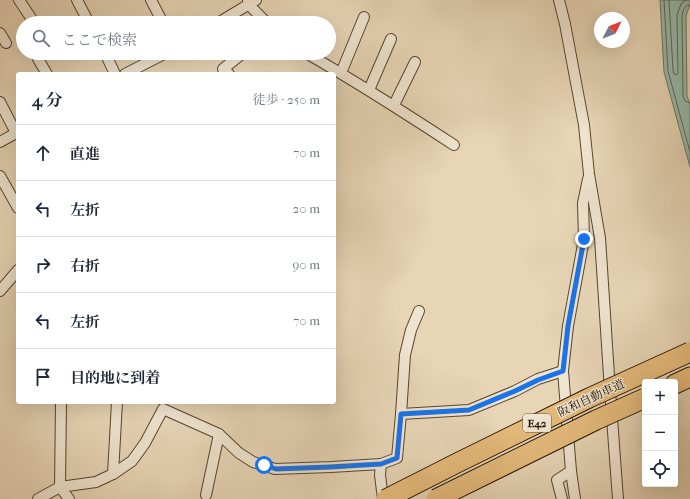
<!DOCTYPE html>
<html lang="ja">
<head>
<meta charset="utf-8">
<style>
	body { margin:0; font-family:"IM FELL French Canon","Noto Serif JP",serif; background:#f2f2f3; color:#1f2937 }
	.controls { position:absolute; right:12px; bottom:12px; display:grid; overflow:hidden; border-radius:4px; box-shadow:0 4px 16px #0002 }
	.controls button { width:36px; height:36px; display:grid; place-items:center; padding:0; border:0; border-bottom:1px solid #e0e1e3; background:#fff; color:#1f2937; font:20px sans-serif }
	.compass { position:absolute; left:594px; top:12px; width:36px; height:36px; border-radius:50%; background:#fff; box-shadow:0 4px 16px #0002; rotate:48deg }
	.stop { position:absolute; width:12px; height:12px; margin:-9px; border:3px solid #1a73e8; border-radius:50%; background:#fff }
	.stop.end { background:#1a73e8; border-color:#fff; box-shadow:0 1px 4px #0008 }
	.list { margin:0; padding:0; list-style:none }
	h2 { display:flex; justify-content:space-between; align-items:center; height:52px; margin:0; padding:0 16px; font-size:17px }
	h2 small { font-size:13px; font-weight:400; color:#747a83 }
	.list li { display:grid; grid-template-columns:26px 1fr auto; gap:12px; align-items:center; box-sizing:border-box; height:56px; padding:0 16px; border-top:1px solid #e0e1e3 }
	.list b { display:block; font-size:15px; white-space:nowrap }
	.list em { font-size:13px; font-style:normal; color:#747a83 }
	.icon { flex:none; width:22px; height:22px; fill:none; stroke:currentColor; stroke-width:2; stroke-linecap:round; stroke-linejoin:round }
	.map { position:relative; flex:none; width:690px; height:499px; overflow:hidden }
	.search { position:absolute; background:#fff; box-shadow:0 4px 16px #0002; left:16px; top:16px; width:320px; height:44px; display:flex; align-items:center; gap:10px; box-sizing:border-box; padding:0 14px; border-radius:22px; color:#747a83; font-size:15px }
	.panel { position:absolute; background:#fff; box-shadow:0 4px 16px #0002; left:16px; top:72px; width:320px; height:332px; border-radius:4px }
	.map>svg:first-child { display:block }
</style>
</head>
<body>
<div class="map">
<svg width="690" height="499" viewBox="0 0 690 499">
	<rect width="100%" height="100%" fill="#e7d5b6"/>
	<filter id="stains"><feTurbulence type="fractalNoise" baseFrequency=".005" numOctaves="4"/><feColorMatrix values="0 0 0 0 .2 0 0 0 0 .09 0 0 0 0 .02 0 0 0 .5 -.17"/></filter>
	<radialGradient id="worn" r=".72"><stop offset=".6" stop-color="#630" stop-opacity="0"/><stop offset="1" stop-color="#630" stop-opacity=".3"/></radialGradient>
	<polygon fill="#97b9ab" stroke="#6a7767" points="660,0 690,0 690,4 686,16 687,96 690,104 690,167 664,72"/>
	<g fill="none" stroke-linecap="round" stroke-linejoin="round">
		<g stroke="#5f6756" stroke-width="1">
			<polyline points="664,0 668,71 690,152"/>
			<polyline points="669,0 673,70 674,74 676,75 678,73 677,15 681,4 684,1 687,0"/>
			<path d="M690,5C684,5 683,11 682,16L683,96L685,101L690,103"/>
		</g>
		<defs>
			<g id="street">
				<polyline points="19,0 33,21"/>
				<polyline points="77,0 89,23"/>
				<polyline points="151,0 163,23"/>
				<polyline points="248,0 249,5 267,23"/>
				<polyline points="559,0 565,24 584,125 589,174 600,238 610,391 618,499"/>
				<polyline points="218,23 256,0"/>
				<polyline points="0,33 6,43"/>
				<polyline points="105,53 115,74"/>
				<path d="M306,53C357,82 405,113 454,145"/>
				<polyline points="38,59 47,74"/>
				<polyline points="341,73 364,17"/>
				<polyline points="125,74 166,53"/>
				<polyline points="229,74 223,69 243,53"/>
				<polyline points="369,90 391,39"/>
				<polyline points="0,102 16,133"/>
				<polyline points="394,105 415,62"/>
				<polyline points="0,142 18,132"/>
				<polyline points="0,176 18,208"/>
				<polyline points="0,291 18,270"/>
				<polyline points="61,402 60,487 69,499"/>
				<polyline points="401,414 405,355 411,330 419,311"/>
				<polyline points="381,464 380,475 383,499"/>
				<polyline points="113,474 117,402"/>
				<polyline points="206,495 219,434"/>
				<polyline points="38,499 60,487 96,482 113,474 132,461 145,443 163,409 219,434 239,453 253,462 275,469 331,467 381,464 397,458 401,414 469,410 515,391 538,379 563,371"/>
				<polyline points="562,499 557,480 571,471"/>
				<polyline points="575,499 571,471 563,371 568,326 584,239 583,203 588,179"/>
			</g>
			<polyline id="highway" points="675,384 690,377"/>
		</defs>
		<use href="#street" stroke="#57452e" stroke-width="12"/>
		<use href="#highway" stroke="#271500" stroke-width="21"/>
		<use href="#street" stroke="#efe4d0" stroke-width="10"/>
		<use href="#highway" stroke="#e4ba7b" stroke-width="19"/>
		<defs>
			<g id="highway-bridge">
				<polyline points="386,499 457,463 589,398 690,352"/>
				<polyline points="436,499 596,420 645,398"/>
			</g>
		</defs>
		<use href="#highway-bridge" stroke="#271500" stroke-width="21" stroke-linecap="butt"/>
		<use href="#highway-bridge" stroke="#e4ba7b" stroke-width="19"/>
	</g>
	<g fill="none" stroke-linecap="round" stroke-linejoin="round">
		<polyline stroke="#1a73e8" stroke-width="5" points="264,465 276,469 330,467 381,464 397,458 401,414 469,410 515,391 538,380 563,371 568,326 584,239"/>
	</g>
	<g text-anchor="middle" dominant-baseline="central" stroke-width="3" stroke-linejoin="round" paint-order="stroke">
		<rect fill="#efe4d0" stroke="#63533e" stroke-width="1" x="523" y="414" width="28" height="18" rx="3"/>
		<g font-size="11" font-weight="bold" fill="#271500">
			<text x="537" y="423">E42</text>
		</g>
		<g font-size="12" fill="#271500" stroke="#efe4d0">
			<text transform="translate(591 398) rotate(-25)">阪和自動車道</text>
		</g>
	</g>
	<rect width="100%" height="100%" filter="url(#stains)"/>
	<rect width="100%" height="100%" fill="url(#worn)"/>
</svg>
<div class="controls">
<button>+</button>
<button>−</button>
<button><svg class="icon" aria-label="locate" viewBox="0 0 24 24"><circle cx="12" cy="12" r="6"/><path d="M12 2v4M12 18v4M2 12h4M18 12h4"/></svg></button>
</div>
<svg class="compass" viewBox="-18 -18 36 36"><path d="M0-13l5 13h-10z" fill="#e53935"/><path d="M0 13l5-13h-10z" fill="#747a83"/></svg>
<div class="stop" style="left:264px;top:465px"></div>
<div class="stop end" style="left:584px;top:239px"></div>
<div class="search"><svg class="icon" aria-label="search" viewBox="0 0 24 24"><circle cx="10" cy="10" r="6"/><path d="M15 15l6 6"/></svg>ここで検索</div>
<section class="panel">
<h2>4 分<small>徒歩 · 250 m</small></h2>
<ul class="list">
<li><svg class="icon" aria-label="ahead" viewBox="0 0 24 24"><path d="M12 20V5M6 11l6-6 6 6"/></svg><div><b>直進</b></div><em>70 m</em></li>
<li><svg class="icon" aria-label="left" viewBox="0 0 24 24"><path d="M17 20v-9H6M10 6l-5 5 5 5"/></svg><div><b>左折</b></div><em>20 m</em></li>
<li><svg class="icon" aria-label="right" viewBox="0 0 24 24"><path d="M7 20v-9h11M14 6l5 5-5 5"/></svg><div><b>右折</b></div><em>90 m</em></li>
<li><svg class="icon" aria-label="left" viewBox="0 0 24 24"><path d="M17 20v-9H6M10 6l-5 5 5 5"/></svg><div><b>左折</b></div><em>70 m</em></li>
<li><svg class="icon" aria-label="arrive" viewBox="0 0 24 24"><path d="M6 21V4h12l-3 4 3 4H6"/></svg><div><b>目的地に到着</b></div></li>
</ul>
</section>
</div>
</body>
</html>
